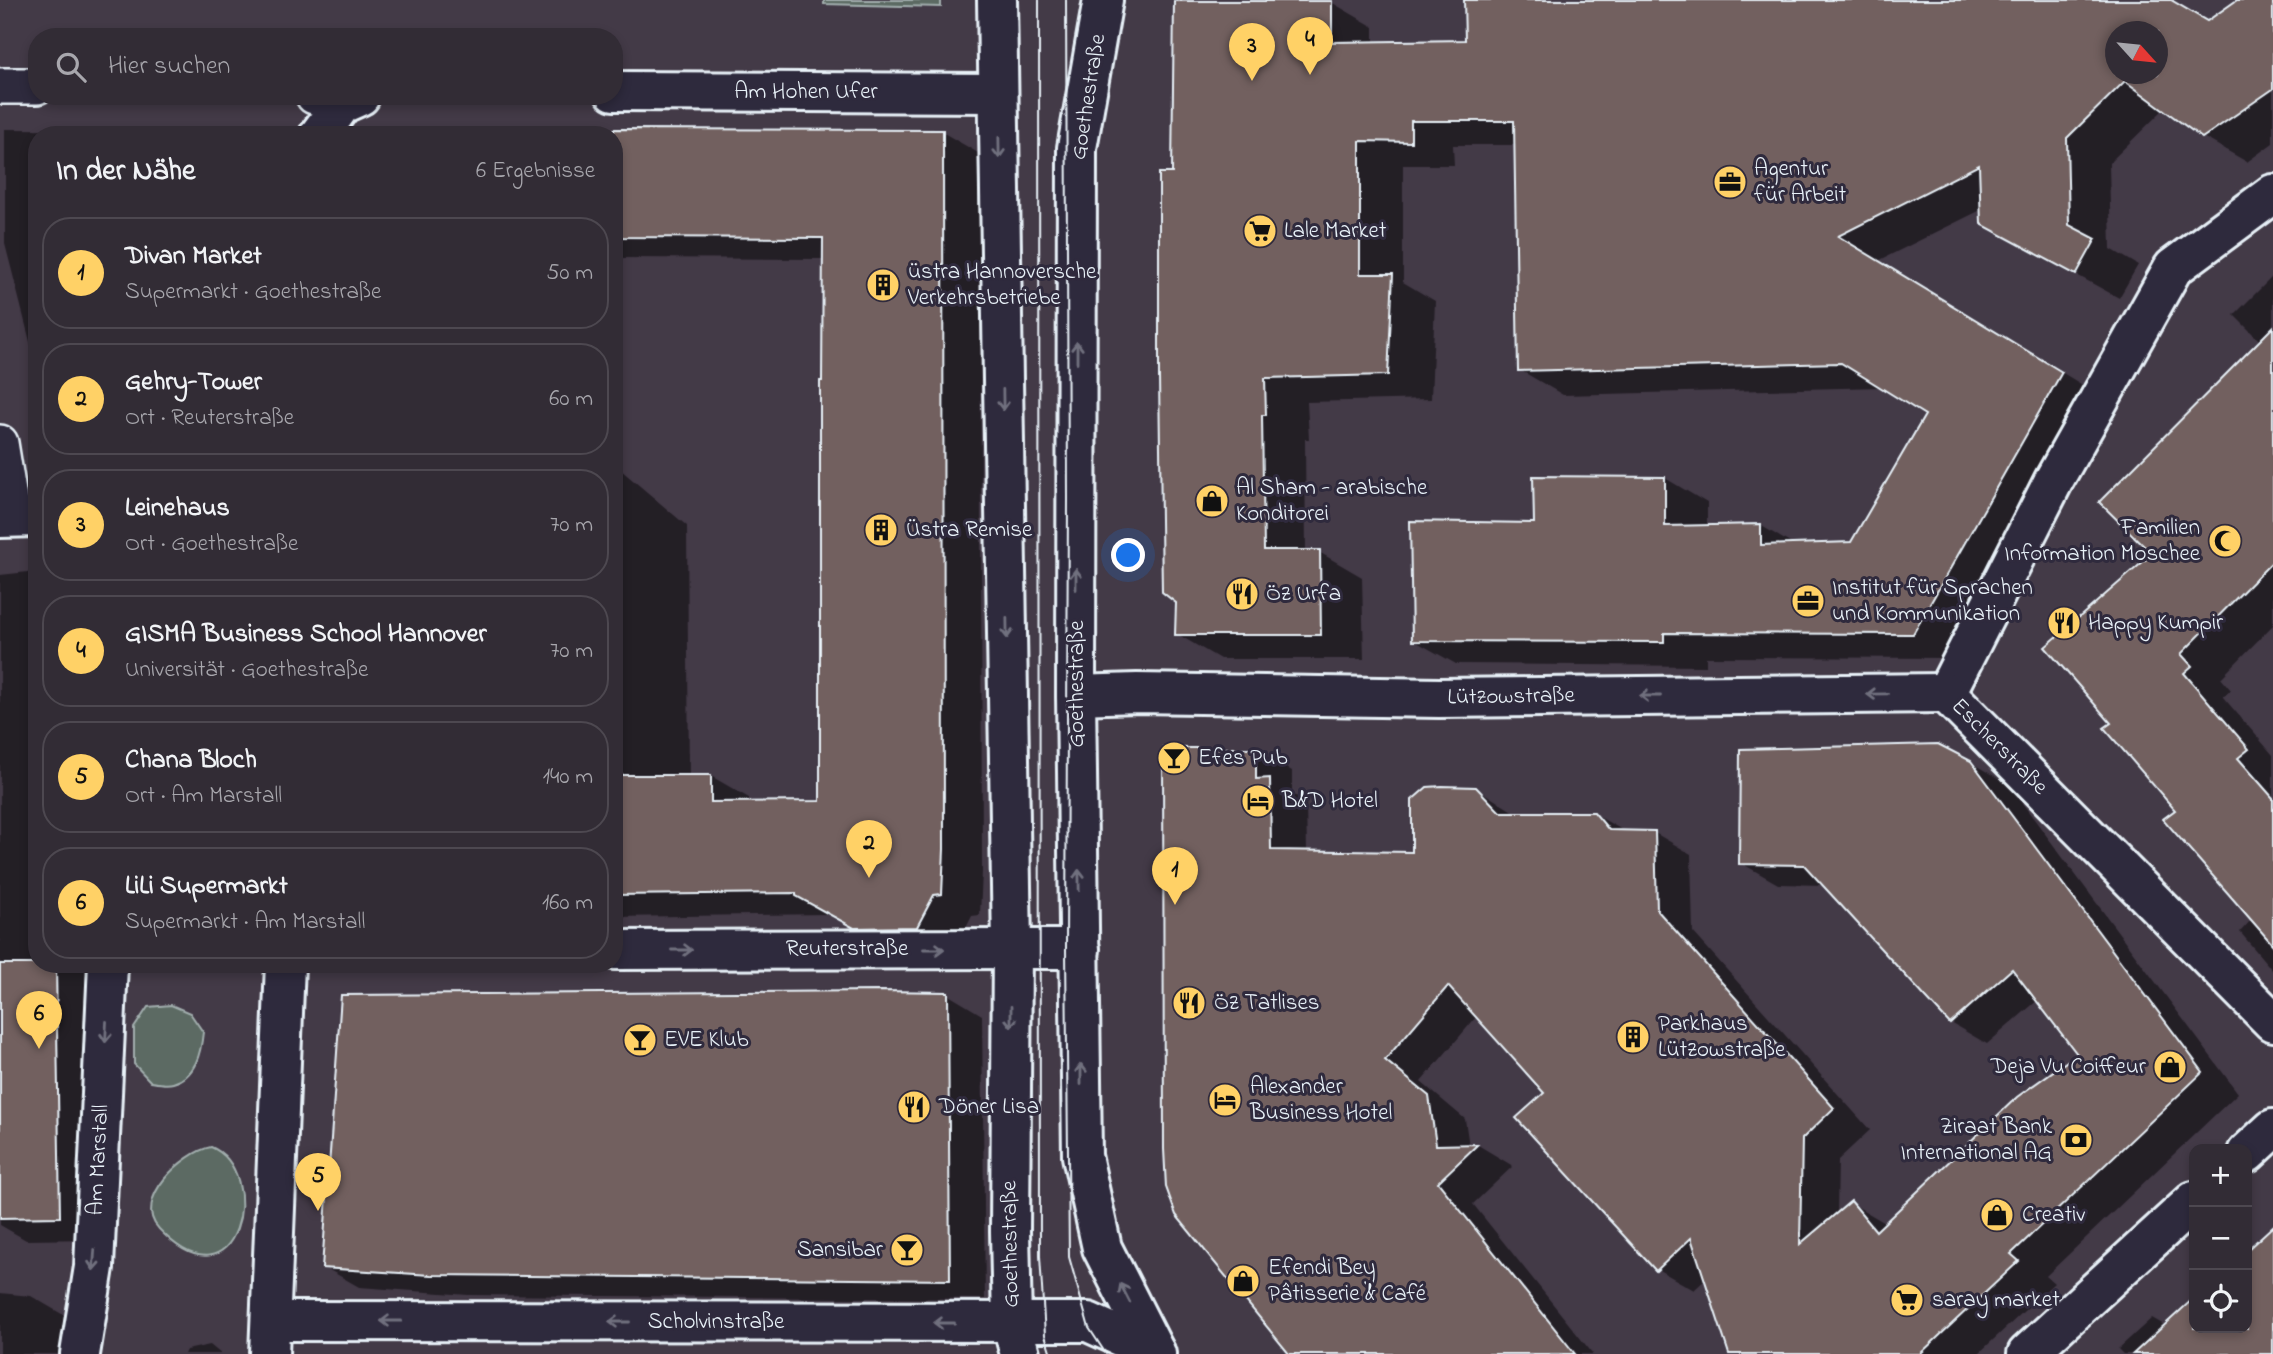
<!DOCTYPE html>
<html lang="de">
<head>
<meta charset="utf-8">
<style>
	body { margin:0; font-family:"Indie Flower",sans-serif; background:#3d3841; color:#f1f3f6 }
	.controls { position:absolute; right:21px; bottom:21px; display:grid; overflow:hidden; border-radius:14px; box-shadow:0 4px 10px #0003 }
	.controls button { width:63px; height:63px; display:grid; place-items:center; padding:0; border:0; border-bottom:2px solid #4d4850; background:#322c35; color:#f1f3f6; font:35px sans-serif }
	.compass { position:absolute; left:2105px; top:21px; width:63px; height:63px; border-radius:50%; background:#322c35; box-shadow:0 4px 10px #0003; rotate:117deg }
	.you { position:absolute; left:1129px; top:556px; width:24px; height:24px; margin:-18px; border:5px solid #fff; border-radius:50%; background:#1a73e8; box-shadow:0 0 0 10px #1a73e833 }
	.badge { display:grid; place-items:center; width:46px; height:46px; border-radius:50%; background:#ffd166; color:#111; font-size:23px; font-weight:700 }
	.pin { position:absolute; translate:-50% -58px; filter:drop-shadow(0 2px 4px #0008) }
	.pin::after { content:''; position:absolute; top:37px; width:24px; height:21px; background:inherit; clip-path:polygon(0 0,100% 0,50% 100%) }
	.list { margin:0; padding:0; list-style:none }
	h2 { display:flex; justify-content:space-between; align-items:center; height:91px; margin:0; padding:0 28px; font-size:30px }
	h2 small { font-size:23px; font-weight:400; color:#a8a7ad }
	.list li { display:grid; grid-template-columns:46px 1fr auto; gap:21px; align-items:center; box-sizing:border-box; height:112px; margin:0 14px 14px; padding:0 14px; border:2px solid #4d4850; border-radius:28px }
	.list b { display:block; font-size:26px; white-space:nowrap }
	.list p { margin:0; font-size:23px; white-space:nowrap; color:#a8a7ad }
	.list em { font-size:23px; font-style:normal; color:#a8a7ad }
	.icon { flex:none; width:38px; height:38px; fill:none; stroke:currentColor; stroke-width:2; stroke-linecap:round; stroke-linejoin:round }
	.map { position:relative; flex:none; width:2273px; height:1354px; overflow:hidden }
	.search { position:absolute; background:#322c35; box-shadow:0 4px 10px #0003; left:28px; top:28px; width:595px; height:77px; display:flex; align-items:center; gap:18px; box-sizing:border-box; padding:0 24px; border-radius:28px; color:#a8a7ad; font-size:26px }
	.panel { position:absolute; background:#322c35; box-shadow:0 4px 10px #0003; left:28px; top:126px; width:595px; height:847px; border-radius:28px }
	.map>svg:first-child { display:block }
</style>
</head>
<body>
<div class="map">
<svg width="2273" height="1354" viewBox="0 0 2273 1354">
	<rect width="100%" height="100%" fill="#433a47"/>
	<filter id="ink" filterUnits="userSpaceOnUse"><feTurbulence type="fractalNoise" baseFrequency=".0143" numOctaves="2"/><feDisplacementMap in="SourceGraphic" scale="14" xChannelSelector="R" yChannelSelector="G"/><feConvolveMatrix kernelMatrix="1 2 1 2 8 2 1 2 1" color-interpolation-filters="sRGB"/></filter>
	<g filter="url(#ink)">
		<g fill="#5b6b63" stroke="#a2aeae" stroke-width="2">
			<polygon points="824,0 941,0 941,7 824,4"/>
			<path d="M171,1005L190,1013L203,1032C201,1052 196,1077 173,1083C167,1085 157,1083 151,1082L134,1064V1028L148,1007Z"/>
			<path d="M211,1147C269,1171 239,1314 159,1229C131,1200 184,1152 211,1147Z"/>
		</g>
		<g fill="#0007" fill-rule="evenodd">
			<path d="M1465,0H2167L2207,23L2240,0H2273V143L2247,162L2203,137L2165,108L2109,163L2111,249L2138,265L2119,298L2027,248L1983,209L1878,261L2104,398L1957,658L1706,657V666L1456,664L1413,640L1536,524L1665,478L1707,503V527L1760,525L1795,546L1852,544L1927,414L1883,387L1563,395L1520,370L1516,145H1453L1454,165H1403V282L1435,301L1431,399L1307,402L1309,439H1305L1306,552H1319L1362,577L1364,659H1220L1177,634L1174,174L1331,2L1374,27V43L1466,42ZM2116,32H2158V74H2116Z"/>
			<polygon points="5,129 237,130 245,135 37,135 37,369 5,244"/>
			<polygon points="405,130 942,132 980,154 982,872 980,915 972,916 956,948 894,949 831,914 614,917 614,464 687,526 689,776 711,776 749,798 749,804 822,803 824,259 614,258 614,135 405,135"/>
			<polygon points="2273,276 2273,625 2221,678 2231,690 2223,697 2273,755 2273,971 2240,932 2252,919 2113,723 2154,554 2261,342 2234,315"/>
			<polygon points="37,571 37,964 94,964 98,1239 26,1240 0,1225 0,575"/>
			<polygon points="1256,750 1292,771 1292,794 1306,801 1307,852 1413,853 1476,788 1517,814 1594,814 1626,832 1655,833 1691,854 1693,932 1870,1130 1838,1160 1837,1215 1851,1203 1887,1224 2079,1054 2038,1000 1987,1044 1951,1023 1824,885 1778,884 1741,863 1970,762 2008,784 2238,1093 2046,1276 2054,1283 1978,1354 1730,1354 1706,1279 1694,1290 1657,1269 1547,1093 1477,1016 1421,1082 1465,1119 1469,1146 1478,1145 1513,1166 1473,1204 1593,1354 1289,1354 1178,1214"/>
			<polygon points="947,994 982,1015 985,1299 468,1295 359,1287 324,1267"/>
			<polygon points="2273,1228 2273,1354 2123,1354 2118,1349 2152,1318 2166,1326 2194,1300 2194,1328 2247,1328 2247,1252"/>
			<polygon points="0,1293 31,1296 79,1324 75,1354 0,1354"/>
			<polygon points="210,1345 221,1354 184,1354 186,1350"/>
		</g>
		<g fill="#72615f" stroke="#e8f1f8" stroke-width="2" fill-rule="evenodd">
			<path d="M1464,0H2171L2207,21L2237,0H2273V89L2202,138L2125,81L2067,138L2069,225L2096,239L2076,275L1981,224L1979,165L1838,236L2062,372L1913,634L1664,633V642L1412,641L1410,521L1534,523L1533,476L1665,477V526L1761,524V545L1851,542L1925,415L1841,363L1518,371L1514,121H1411V142L1360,141V274H1393L1388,375L1265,378L1266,415H1262L1264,550H1320L1321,635H1175L1176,603L1162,592L1159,377V173H1172L1174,1H1332V42L1465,40ZM2116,32H2158V74H2116Z"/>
			<polygon points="614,129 943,130 944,849 942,894 934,895 917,927 854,928 796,896 796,893 614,895 614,775 711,775 711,802 820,801 820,381 822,381 823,238 614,237"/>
			<polygon points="2273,327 2273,561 2181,654 2192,666 2184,673 2249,749 2238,758 2273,798 2273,945 2163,819 2175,810 2104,728 2111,723 2045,647 2152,554 2099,502"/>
			<polygon points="1938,744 1971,761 2203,1072 2011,1254 2019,1261 1920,1354 1729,1354 1691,1238 1656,1271 1516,1118 1544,1093 1448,986 1385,1060 1429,1096 1436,1145 1478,1144 1438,1182 1575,1354 1289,1354 1176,1215 1166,1187 1164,1149 1163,748 1256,748 1256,779 1270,778 1271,850 1412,852 1412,800 1427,787 1442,786 1476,787 1500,812 1594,812 1609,830 1655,831 1657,910 1834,1108 1802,1139 1800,1244 1851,1201 1876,1231 2017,1097 2077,1054 2012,969 1950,1024 1804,865 1739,864 1740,749"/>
			<polygon points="0,964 56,964 60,1217 0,1218"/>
			<polygon points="880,991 948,992 950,1280 431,1275 322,1268 341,995"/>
			<polygon points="2273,1226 2273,1354 2133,1354 2194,1298 2194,1328 2247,1328 2247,1250"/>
		</g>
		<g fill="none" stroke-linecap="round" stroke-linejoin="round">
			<defs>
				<g id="pedestrian">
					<polyline points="0,86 37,86"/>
					<polyline points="314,96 342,104"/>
					<polyline points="0,443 12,517"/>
				</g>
				<g id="minor">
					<polyline points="614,91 998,93"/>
					<polyline points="319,135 342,104 360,96"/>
					<polyline points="0,518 37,517"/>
					<polyline points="1946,693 2054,480 2173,268 2273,194"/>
					<polyline points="1946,693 2273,1022"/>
					<polyline points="1076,695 1137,693 1439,698 1946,693"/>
					<polyline points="614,950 1012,949"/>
					<polyline points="2247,1153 2273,1129"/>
					<polyline points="272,1321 1088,1322 1155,1352"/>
					<polyline points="80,1354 94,1267 108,964"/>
					<polyline points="269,1354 285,964"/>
					<polyline points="2027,1354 2194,1201"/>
				</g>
				<g id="tertiary">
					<polyline points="997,0 1012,949 1010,1231 1012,1324 1020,1354"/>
					<polyline points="1103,0 1077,148 1076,695 1082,1156 1102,1248 1156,1354"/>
					<polyline points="1012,949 1080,949"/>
				</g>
			</defs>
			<use href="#pedestrian" stroke="#e8f1f8" stroke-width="40"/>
			<use href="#minor" stroke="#e8f1f8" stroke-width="44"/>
			<use href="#tertiary" stroke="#e8f1f8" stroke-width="44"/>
			<use href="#pedestrian" stroke="#2f2a3d" stroke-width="35"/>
			<use href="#minor" stroke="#2f2a3d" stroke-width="38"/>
			<use href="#tertiary" stroke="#2f2a3d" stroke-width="38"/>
			<g stroke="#e8f1f8" stroke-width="2">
				<polyline points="1039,0 1040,1256 1045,1335 1051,1354"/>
				<polyline points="1066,0 1068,499 1066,949 1069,1257 1089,1328 1106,1354"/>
			</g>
		</g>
		<defs><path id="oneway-shaft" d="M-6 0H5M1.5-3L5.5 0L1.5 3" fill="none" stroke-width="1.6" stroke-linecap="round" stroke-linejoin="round" transform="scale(1.75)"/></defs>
		<g stroke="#70707e">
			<use href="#oneway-shaft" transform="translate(999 148) rotate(89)"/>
			<use href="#oneway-shaft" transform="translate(1077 352) rotate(-90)"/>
			<use href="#oneway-shaft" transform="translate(1003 400) rotate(89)"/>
			<use href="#oneway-shaft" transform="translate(1076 579) rotate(-90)"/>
			<use href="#oneway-shaft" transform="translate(1007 628) rotate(89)"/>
			<use href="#oneway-shaft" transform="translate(1877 694) rotate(179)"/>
			<use href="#oneway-shaft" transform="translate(1650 696) rotate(180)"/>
			<use href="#oneway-shaft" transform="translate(1079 880) rotate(-91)"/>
			<use href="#oneway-shaft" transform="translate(934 949)"/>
			<use href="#oneway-shaft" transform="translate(682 950)"/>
			<use href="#oneway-shaft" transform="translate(1011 1017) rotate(90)"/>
			<use href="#oneway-shaft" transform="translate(106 1032) rotate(93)"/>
			<use href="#oneway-shaft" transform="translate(1081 1074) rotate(-90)"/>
			<use href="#oneway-shaft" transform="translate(94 1260) rotate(94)"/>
			<use href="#oneway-shaft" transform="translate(1125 1293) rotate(-117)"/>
			<use href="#oneway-shaft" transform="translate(391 1321) rotate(-180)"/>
			<use href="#oneway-shaft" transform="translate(619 1322) rotate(-180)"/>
			<use href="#oneway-shaft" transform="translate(944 1323) rotate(-180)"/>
		</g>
	</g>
	<defs>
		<symbol id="office-disc" viewBox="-11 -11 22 22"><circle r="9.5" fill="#ffd166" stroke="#2f2a3d"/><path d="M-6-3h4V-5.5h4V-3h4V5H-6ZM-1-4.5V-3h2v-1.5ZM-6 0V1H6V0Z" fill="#111"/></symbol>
		<symbol id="supermarket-disc" viewBox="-11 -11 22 22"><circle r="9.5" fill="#ffd166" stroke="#2f2a3d"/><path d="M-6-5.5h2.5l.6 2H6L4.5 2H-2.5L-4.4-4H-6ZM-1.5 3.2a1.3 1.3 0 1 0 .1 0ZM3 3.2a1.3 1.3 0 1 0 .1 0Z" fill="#111"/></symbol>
		<symbol id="building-disc" viewBox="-11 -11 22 22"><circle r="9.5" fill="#ffd166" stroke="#2f2a3d"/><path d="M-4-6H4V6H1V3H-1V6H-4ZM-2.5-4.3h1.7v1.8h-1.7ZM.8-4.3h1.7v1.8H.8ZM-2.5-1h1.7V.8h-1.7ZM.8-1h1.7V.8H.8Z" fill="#111"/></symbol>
		<symbol id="shop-disc" viewBox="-11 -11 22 22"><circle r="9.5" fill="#ffd166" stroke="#2f2a3d"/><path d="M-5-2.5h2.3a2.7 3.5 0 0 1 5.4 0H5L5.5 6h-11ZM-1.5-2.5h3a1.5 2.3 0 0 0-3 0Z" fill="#111"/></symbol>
		<symbol id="mosque-disc" viewBox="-11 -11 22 22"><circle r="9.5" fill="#ffd166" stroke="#2f2a3d"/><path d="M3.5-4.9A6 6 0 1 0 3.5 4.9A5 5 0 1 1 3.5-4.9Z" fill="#111"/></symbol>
		<symbol id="restaurant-disc" viewBox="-11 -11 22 22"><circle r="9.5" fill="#ffd166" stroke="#2f2a3d"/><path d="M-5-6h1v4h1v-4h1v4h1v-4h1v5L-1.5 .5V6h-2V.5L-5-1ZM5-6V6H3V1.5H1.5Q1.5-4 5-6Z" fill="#111"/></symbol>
		<symbol id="bar-disc" viewBox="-11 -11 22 22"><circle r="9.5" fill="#ffd166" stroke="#2f2a3d"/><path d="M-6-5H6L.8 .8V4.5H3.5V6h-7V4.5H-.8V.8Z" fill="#111"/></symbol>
		<symbol id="hotel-disc" viewBox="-11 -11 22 22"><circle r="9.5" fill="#ffd166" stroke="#2f2a3d"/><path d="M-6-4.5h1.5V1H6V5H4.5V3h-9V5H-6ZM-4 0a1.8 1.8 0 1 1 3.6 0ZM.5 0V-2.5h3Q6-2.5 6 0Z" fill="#111"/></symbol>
		<symbol id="bank-disc" viewBox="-11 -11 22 22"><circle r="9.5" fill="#ffd166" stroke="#2f2a3d"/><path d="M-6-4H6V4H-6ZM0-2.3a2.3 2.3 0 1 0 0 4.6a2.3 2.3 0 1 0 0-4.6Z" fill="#111"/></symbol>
	</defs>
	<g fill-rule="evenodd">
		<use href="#office-disc" x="1711" y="163" width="38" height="38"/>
		<use href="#supermarket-disc" x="1241" y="212" width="38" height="38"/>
		<use href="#building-disc" x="864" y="266" width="38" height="38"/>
		<use href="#shop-disc" x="1193" y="482" width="38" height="38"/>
		<use href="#building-disc" x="862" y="511" width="38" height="38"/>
		<use href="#mosque-disc" x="2206" y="522" width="38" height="38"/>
		<use href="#restaurant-disc" x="1223" y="575" width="38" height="38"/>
		<use href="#office-disc" x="1789" y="582" width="38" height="38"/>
		<use href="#restaurant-disc" x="2045" y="604" width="38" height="38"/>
		<use href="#bar-disc" x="1155" y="739" width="38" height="38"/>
		<use href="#hotel-disc" x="1239" y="782" width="38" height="38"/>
		<use href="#restaurant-disc" x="1170" y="984" width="38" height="38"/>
		<use href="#building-disc" x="1614" y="1018" width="38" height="38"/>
		<use href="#bar-disc" x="621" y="1021" width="38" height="38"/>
		<use href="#shop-disc" x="2151" y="1048" width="38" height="38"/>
		<use href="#hotel-disc" x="1206" y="1081" width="38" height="38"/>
		<use href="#restaurant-disc" x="895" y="1088" width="38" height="38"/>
		<use href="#bank-disc" x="2057" y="1121" width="38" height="38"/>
		<use href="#shop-disc" x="1978" y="1196" width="38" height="38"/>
		<use href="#bar-disc" x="888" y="1231" width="38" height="38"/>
		<use href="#shop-disc" x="1224" y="1262" width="38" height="38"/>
		<use href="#supermarket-disc" x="1888" y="1281" width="38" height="38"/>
	</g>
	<g text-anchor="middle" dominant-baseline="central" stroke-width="6" stroke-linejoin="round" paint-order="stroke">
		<g font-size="23" fill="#e8f1f8" stroke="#2f2a3d">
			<text x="806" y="92">Am Hohen Ufer</text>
			<text transform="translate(1089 97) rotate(-81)">Goethestraße</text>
			<text transform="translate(1077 684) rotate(-90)">Goethestraße</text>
			<text transform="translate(1511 697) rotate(-1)">Lützowstraße</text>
			<text transform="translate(1999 747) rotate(45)">Escherstraße</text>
			<text x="847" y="949">Reuterstraße</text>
			<text transform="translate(99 1160) rotate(-87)">Am Marstall</text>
			<text transform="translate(1011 1244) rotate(-91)">Goethestraße</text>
			<text x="716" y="1322">Scholvinstraße</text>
		</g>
		<g font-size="23" fill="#e8f1f8" stroke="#2f2a3d" text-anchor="start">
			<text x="1754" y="169">Agentur<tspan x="1754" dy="26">für Arbeit</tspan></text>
			<text x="1284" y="231">Lale Market</text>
			<text x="908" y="272">üstra Hannoversche<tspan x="908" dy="26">Verkehrsbetriebe</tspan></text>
			<text x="1236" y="488">Al Sham - arabische<tspan x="1236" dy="26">Konditorei</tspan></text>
			<text x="2200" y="528" text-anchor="end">Familien<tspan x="2200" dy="26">Information Moschee</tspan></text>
			<text x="906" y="530">Üstra Remise</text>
			<text x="1832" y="588">Institut für Sprachen<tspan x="1832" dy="26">und Kommunikation</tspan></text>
			<text x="1266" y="594">Öz Urfa</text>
			<text x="2088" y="623">Happy Kumpir</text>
			<text x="1198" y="758">Efes Pub</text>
			<text x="1282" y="801">B&amp;D Hotel</text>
			<text x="1214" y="1003">Öz Tatlises</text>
			<text x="1658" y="1024">Parkhaus<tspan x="1658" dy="26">Lützowstraße</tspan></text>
			<text x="664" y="1040">EVE Klub</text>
			<text x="2146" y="1067" text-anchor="end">Deja Vu Coiffeur</text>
			<text x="1250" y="1087">Alexander<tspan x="1250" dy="26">Business Hotel</tspan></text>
			<text x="939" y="1107">Döner Lisa</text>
			<text x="2052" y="1127" text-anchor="end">Ziraat Bank<tspan x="2052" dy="26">International AG</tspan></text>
			<text x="2022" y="1215">Creativ</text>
			<text x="883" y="1250" text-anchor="end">Sansibar</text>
			<text x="1268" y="1268">Efendi Bey<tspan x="1268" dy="26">Pâtisserie &amp; Café</tspan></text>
			<text x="1932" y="1300">saray market</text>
		</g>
	</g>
</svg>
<div class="controls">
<button>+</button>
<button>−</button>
<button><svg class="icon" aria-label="locate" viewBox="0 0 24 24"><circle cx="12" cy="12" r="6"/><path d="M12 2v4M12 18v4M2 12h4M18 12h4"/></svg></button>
</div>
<svg class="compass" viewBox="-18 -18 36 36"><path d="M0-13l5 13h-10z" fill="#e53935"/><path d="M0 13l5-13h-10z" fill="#a8a7ad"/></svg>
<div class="you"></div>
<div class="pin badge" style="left:1175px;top:905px">1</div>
<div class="pin badge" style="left:869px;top:878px">2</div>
<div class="pin badge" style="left:1252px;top:81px">3</div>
<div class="pin badge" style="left:1310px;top:75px">4</div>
<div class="pin badge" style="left:318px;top:1211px">5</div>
<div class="pin badge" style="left:39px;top:1049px">6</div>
<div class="search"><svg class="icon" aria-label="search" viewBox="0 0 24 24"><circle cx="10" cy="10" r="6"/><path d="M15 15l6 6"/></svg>Hier suchen</div>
<section class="panel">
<h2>In der Nähe<small>6 Ergebnisse</small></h2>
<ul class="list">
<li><span class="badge">1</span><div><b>Divan Market</b><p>Supermarkt · Goethestraße</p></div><em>50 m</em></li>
<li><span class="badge">2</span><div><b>Gehry-Tower</b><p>Ort · Reuterstraße</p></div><em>60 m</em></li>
<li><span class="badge">3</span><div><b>Leinehaus</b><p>Ort · Goethestraße</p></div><em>70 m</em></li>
<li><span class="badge">4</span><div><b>GISMA Business School Hannover</b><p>Universität · Goethestraße</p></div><em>70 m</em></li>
<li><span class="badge">5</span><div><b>Chana Bloch</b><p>Ort · Am Marstall</p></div><em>140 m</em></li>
<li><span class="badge">6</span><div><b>LiLi Supermarkt</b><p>Supermarkt · Am Marstall</p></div><em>160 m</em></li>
</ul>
</section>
</div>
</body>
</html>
